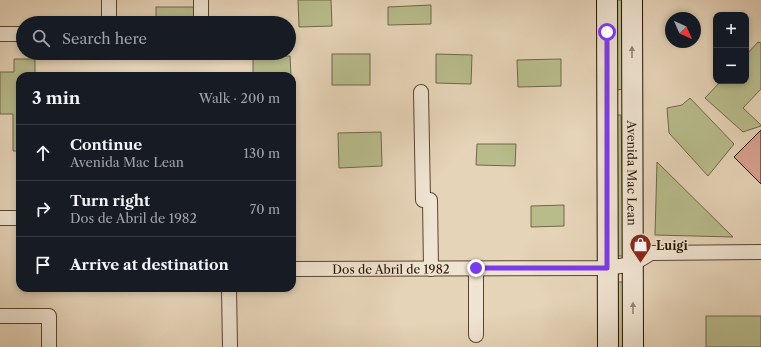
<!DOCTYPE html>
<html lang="en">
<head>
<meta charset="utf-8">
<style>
	body { margin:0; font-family:"Libre Caslon Text",serif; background:#20242c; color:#f1f3f6 }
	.controls { position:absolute; right:12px; top:12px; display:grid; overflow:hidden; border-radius:8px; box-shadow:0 2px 6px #0003 }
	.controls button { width:36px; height:36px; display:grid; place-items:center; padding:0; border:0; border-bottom:1px solid #363941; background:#171b24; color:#f1f3f6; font:20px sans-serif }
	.compass { position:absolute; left:665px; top:12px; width:36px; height:36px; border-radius:50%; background:#171b24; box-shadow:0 2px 6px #0003; rotate:135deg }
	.stop { position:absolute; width:12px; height:12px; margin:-9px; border:3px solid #7c3aed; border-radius:50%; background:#fff }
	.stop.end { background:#7c3aed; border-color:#fff; box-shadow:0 1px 4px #0008 }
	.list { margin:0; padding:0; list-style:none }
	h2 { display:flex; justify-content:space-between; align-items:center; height:52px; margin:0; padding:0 16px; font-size:17px }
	h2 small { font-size:13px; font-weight:400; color:#9ea1a6 }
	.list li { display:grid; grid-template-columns:26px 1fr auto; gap:12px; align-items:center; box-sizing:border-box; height:56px; padding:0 16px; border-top:1px solid #363941 }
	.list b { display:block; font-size:15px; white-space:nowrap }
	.list p { margin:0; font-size:13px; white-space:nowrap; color:#9ea1a6 }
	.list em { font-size:13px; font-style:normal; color:#9ea1a6 }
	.icon { flex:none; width:22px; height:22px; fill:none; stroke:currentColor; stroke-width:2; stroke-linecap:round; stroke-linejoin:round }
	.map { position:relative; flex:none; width:761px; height:347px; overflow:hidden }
	.search { position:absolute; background:#171b24; box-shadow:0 2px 6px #0003; left:16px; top:16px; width:280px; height:44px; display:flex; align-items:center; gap:10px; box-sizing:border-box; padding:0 14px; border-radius:22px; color:#9ea1a6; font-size:15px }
	.panel { position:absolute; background:#171b24; box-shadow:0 2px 6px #0003; left:16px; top:72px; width:280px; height:220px; border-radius:12px }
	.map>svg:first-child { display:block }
</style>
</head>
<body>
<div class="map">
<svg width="761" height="347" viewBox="0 0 761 347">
	<rect width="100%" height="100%" fill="#e6d4b8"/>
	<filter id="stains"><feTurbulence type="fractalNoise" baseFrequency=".005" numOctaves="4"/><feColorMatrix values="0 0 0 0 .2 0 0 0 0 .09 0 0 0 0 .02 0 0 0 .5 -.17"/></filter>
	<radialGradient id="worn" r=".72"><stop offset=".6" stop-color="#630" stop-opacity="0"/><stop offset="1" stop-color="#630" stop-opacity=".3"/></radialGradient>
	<g fill="#b8bc8c" stroke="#706846">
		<polygon points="298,0 331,0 332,26 299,27"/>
		<polygon points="616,0 626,0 626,89 615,90"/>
		<polygon points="431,5 431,24 388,25 388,7"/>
		<rect x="156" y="7" width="38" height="16"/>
		<polygon points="758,42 761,43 761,89 743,108 761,125 761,126 743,132 705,98 721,81 746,81 746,55"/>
		<rect x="332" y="54" width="38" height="31"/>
		<polygon points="436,54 472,55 471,84 436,83"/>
		<polygon points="290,56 291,76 253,76 253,57"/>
		<polygon points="14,59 35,59 35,76 20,76 20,151 13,151 13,114 0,114 0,72 14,72"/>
		<polygon points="561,59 561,86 518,87 517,60"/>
		<polygon points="690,98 734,144 708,176 669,133 667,108 682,105"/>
		<polygon points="613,115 621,115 623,256 615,256"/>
		<polygon points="381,132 382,166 339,168 338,133"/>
		<polygon points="477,144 516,144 515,166 476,165"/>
		<polygon points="657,162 733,237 655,235"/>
		<polygon points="564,205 564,226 531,227 531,206"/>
		<polygon points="618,282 625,282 626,347 617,347"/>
		<rect x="706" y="316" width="55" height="31"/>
	</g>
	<polygon fill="#d9a190" stroke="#281400" points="761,130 761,184 734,157"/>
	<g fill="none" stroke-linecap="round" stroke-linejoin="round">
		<defs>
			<g id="minor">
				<polyline points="109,23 109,0"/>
				<polyline points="201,23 201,0"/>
				<polyline points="0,34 23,34"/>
				<polyline points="421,92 423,200 430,200 431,269"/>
				<polyline points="0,218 20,218"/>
				<path id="s1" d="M292,269L607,268L633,264L651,253L761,252"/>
				<polyline points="476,269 476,335"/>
				<polyline points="229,288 230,347"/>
				<polyline points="0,316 49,316 49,347"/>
			</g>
			<g id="secondary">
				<polyline points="607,0 608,347"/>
				<path id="s2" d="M632,0L633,347"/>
			</g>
		</defs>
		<use href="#minor" stroke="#58442e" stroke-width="16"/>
		<use href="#secondary" stroke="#281400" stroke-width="22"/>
		<use href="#minor" stroke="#efe3d1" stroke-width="14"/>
		<use href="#secondary" stroke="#efe3d1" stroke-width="20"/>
	</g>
	<defs><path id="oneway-solid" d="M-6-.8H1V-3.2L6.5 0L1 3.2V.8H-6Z"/></defs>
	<g fill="#958673">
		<use href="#oneway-solid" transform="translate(632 52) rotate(-90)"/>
		<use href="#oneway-solid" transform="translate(633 308) rotate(-90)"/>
	</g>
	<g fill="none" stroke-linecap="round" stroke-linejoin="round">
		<polyline stroke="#7c3aed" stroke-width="5" points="476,268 607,268 607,32"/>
	</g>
	<defs>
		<symbol id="shop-pin" viewBox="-11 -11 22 30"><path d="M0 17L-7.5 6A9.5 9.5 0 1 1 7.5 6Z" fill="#8f2418" stroke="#efe3d1"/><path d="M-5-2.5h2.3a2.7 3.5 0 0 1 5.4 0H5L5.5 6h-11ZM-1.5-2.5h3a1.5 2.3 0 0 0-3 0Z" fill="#fff"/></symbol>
	</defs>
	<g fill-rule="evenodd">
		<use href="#shop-pin" x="628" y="232" width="25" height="34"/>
	</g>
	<g text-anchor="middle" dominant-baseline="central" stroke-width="3" stroke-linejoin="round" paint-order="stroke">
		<g font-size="12" fill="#281400" stroke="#efe3d1">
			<text stroke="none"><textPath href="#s2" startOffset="173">Avenida Mac Lean</textPath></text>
			<text stroke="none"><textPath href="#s1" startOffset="99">Dos de Abril de 1982</textPath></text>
		</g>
		<g font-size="12" font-weight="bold" fill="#281400" stroke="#efe3d1" text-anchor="start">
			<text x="656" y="245">Luigi</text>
		</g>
	</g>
	<rect width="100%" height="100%" filter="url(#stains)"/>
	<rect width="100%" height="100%" fill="url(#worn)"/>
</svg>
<div class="controls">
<button>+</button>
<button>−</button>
</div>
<svg class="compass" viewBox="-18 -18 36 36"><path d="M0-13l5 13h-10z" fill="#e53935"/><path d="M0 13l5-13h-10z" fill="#9ea1a6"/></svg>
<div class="stop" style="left:607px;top:32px"></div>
<div class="stop end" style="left:476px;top:268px"></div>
<div class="search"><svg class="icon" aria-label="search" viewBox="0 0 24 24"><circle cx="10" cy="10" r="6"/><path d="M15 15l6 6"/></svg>Search here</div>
<section class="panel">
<h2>3 min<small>Walk · 200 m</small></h2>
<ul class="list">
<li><svg class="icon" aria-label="ahead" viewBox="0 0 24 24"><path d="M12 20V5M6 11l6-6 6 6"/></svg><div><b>Continue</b><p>Avenida Mac Lean</p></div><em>130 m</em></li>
<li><svg class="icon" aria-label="right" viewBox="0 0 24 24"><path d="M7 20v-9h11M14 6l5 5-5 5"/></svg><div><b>Turn right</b><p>Dos de Abril de 1982</p></div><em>70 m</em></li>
<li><svg class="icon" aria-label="arrive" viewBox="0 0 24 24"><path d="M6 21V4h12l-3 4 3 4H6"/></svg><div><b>Arrive at destination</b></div></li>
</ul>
</section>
</div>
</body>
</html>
